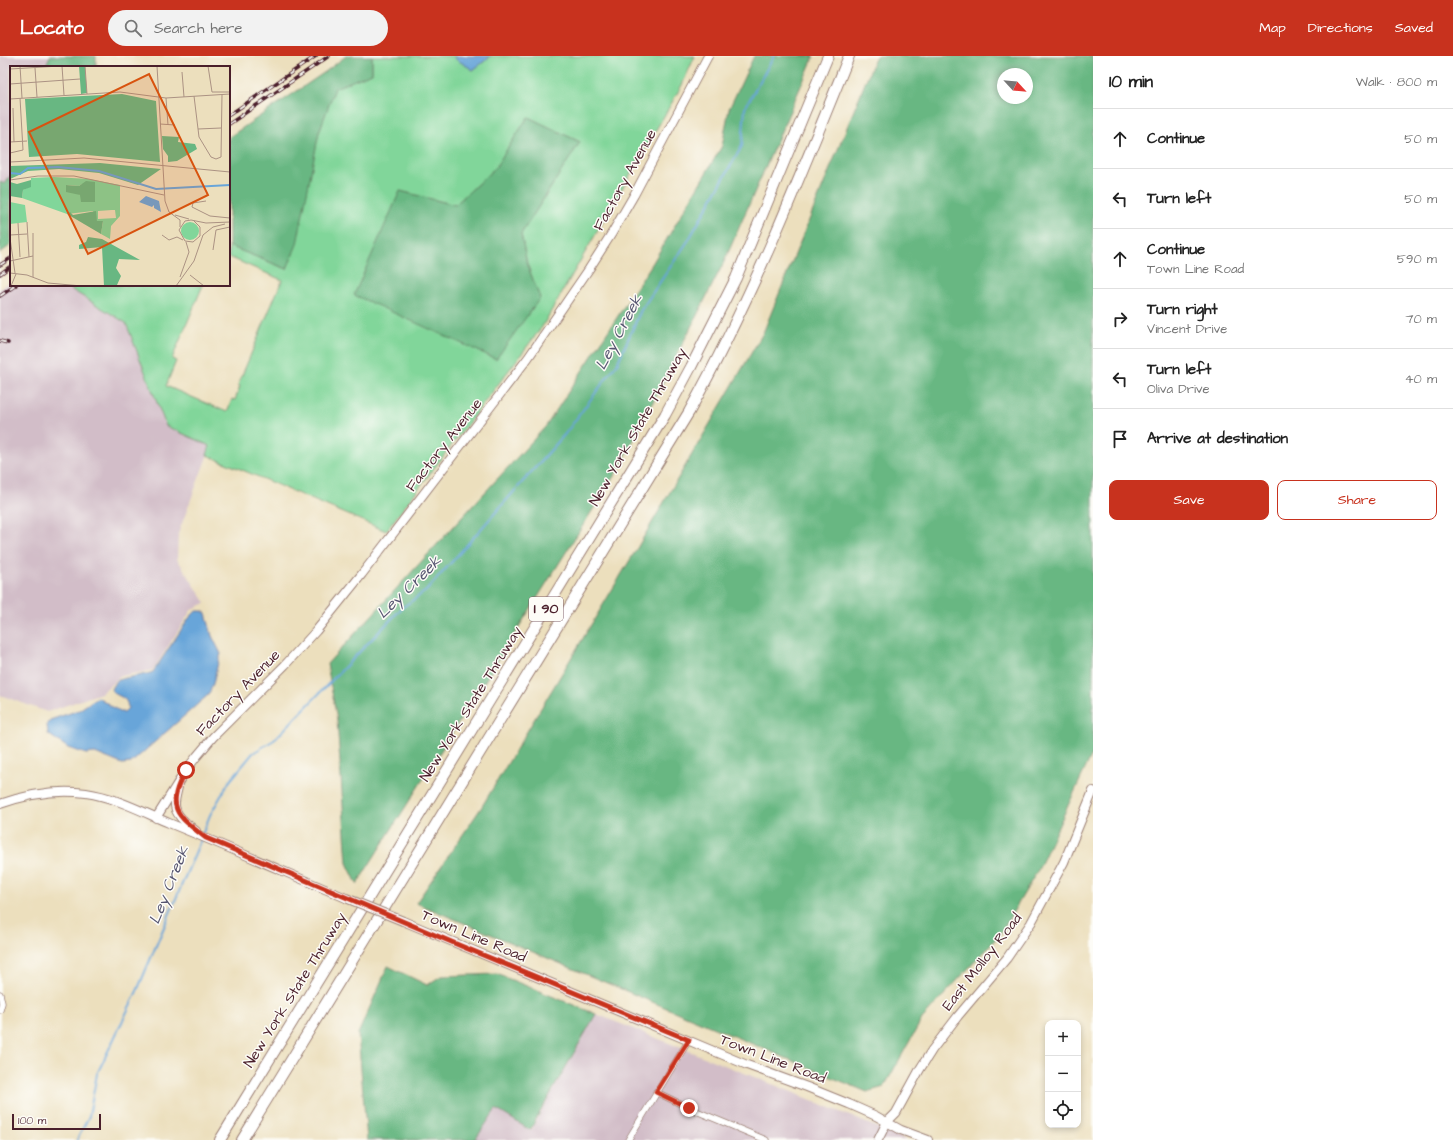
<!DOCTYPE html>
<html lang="en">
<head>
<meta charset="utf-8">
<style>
	body { margin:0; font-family:"Architects Daughter",sans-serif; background:#f2f2f2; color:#222 }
	.controls { position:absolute; right:12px; bottom:12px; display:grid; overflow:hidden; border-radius:8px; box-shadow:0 2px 6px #0003 }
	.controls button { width:36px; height:36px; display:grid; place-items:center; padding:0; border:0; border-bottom:1px solid #e0e0e0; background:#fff; color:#222; font:20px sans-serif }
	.compass { position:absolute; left:997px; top:12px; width:36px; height:36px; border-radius:50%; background:#fff; box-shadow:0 2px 6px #0003; rotate:116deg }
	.scale { position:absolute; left:12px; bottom:10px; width:89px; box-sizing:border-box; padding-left:4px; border:2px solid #4a1f2b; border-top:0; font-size:11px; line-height:14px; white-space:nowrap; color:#4a1f2b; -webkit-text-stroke:3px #fdfcf7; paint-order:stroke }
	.stop { position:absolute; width:12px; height:12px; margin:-9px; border:3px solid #c8321e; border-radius:50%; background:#fff }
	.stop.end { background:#c8321e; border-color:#fff; box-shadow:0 1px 4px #0008 }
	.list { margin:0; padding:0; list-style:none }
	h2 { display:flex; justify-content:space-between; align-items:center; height:52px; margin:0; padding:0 16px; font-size:17px }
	h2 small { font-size:13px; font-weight:400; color:#767676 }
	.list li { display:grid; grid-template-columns:26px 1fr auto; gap:12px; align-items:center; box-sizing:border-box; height:60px; padding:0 16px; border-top:1px solid #e0e0e0 }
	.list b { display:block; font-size:15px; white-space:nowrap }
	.list p { margin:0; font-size:13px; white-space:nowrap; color:#767676 }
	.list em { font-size:13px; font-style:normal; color:#767676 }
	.actions { display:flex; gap:8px; padding:12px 16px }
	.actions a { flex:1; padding:9px 0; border:1px solid #c8321e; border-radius:8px; text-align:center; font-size:14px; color:#c8321e }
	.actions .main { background:#c8321e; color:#fff }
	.icon { flex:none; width:22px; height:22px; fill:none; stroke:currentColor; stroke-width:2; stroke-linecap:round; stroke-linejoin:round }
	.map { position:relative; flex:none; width:1093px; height:1084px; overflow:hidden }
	header { display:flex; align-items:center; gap:24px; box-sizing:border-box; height:56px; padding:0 20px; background:#c8321e; color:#fff }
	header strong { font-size:19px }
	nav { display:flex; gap:22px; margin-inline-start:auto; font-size:14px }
	.search { width:280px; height:36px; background:#f2f2f2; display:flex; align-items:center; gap:10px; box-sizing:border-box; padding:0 14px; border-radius:22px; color:#767676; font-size:15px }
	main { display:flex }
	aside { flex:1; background:#fff }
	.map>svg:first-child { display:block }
</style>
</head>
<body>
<header>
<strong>Locato</strong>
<div class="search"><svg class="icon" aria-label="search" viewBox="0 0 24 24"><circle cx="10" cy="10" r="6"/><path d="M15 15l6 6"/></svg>Search here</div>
<nav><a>Map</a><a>Directions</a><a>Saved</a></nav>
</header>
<main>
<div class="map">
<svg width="1093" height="1084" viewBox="0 0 1093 1084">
	<rect width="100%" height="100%" fill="#fdfcf7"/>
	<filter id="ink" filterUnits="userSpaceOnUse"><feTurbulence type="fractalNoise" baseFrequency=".025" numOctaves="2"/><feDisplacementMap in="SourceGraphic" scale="8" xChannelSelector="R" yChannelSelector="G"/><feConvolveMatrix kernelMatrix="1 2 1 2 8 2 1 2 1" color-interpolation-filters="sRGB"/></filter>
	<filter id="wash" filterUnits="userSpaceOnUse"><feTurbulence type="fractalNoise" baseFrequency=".012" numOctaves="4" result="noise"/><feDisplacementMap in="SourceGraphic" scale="16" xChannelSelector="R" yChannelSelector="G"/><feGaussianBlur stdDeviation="0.9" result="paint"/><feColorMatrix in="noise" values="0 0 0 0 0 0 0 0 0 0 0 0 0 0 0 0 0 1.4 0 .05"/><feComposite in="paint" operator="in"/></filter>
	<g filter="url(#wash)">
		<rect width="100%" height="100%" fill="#ecdfbd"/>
		<g fill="#d2bdc8">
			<polygon points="0,0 50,0 45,11 11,11 11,119 5,128 0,126"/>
			<polygon points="11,225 11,229 64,229 126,267 166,370 211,390 178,478 177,503 206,547 192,553 153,614 121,620 101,637 47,656 0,639 0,233"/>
			<polygon points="596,958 802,1040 907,1084 475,1084 496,1053 531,1074"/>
		</g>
		<path fill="#81d69a" stroke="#667a62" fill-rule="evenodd" d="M372,0H457L455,2L473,14L491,0H695L682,29L542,271L386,475L207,399L210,390L166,370L126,267L64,229H203L172,303L176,305L166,330L227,356L232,343L235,344L240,330L238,329L282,224L229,201V190L287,213L308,129L319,76L335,31L372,17ZM528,61L580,86L521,178L527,208L540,242L400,135L455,149L495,112Z"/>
		<g fill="#68b782" stroke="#596b56" fill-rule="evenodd">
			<polygon points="50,0 96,0 96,11 45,11"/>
			<polygon points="346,0 372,0 372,17 335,32 319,76 297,188 287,213 229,190 229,81 325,16"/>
			<polygon points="754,0 814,0 724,206 621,409 357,828 347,807 337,664 327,608 546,370 652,208 722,90 729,53"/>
			<path d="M876,0H1093V696L1038,814L1000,878L922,963L884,1031L867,1036L416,847L481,752L636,494L763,277ZM1003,18H1027V42H1003Z"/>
			<polygon points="528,61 580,86 521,178 527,208 540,242 496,303 354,239 400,135 455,149 495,112"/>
			<polygon points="11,119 11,189 0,197 0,126 5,128"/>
			<polygon points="388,910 427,929 441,920 497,918 596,958 530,1074 496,1053 475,1084 367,1084 358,978"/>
		</g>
		<g fill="#68a5d9" stroke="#596282">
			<polygon points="457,0 491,0 473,14 454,2"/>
			<path d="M196,555H202L206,557L212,580L221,598C215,612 216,626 208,639L131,707L122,708L95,697L86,698L68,692L48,678L47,669L50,664L79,654L98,641L120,656H124L128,652C127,638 117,643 111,633C112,631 114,627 117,625C123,621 143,620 153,616L189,562Z"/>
		</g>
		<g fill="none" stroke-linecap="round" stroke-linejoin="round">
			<g stroke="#68a5d9" stroke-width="2">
				<polyline points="202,779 210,759 229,726 253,697 274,684 403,551 426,535 565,378 617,308 641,254 688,185 742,90 745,52 774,0"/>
				<polyline points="77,1084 89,1060 97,1018 137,935 201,783"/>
			</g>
		</g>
	</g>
	<g filter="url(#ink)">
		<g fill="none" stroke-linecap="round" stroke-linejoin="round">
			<defs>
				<g id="street">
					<polyline points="0,938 2,947 0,954"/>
					<polyline points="656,1036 689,1052 766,1084"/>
					<polyline points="628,1084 689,984"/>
				</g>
				<g id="secondary">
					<path d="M178,731C177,736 175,742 175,747C174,759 187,768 196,775"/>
					<path d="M0,748C28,738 57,733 86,737C115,741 143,756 169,767C228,791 287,817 346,842"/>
					<polyline points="156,762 186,714 197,700 213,681 285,609 316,575 362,518 528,302 589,213 612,177 634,139 708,0"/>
					<polyline points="403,865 747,1009 807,1031 849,1048 876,1060 901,1074 928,1084"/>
					<polyline points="878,1084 887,1066 896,1057 920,1013 932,994 958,960 1007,902 1031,867 1064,806 1093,735"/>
				</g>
				<g id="highway">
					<polyline points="220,1084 665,359 691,311 736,222 828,0"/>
					<path d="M242,1084L689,356C752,242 800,121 849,0"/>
				</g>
			</defs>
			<use href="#street" stroke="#9b7f74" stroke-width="7"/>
			<use href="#secondary" stroke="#9b7f74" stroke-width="10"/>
			<use href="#highway" stroke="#9b7f74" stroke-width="12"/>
			<use href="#street" stroke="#fff" stroke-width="5.5"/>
			<use href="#secondary" stroke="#fff" stroke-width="8"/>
			<use href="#highway" stroke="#fff" stroke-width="10"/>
			<defs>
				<g id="rail">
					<polyline points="229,59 316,0"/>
					<polyline points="229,68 329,0"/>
					<polyline points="0,209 11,202"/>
					<polyline points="0,218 11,210"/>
					<polyline points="0,240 16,229"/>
					<polyline points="0,285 8,287"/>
				</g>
			</defs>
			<use href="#rail" stroke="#4a1f2b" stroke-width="3.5"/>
			<use href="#rail" stroke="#fdfcf7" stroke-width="2" stroke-dasharray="6" stroke-linecap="butt"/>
			<defs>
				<polyline id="secondary-bridge" points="346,842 403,865"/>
			</defs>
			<use href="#secondary-bridge" stroke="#9b7f74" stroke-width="10" stroke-linecap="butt"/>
			<use href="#secondary-bridge" stroke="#fff" stroke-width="8"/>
		</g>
	</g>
	<g fill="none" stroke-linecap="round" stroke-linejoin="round" filter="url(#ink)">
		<path stroke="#c8321e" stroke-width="5" d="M186,714C165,751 176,759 206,782L461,890L689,984L656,1036L689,1052"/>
	</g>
	<g text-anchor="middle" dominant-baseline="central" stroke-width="3" stroke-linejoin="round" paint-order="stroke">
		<rect fill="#fdfcf7" stroke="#806168" stroke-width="1" x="529" y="541" width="34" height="24" rx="3"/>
		<g font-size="14" font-weight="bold" fill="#4a1f2b">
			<text x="546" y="553">I 90</text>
		</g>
		<g font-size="15" fill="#4a1f2b" stroke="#fdfcf7">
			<text transform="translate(625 124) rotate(-61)">Factory Avenue</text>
			<text transform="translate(638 371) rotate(-60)">New York State Thruway</text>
			<text transform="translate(444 389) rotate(-52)">Factory Avenue</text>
			<text transform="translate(238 637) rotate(-46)">Factory Avenue</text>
			<text transform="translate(471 648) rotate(-58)">New York State Thruway</text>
			<text transform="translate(474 880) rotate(23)">Town Line Road</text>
			<text transform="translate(982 906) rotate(-52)">East Molloy Road</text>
			<text transform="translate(295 934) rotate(-58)">New York State Thruway</text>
			<text transform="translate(773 1003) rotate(21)">Town Line Road</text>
		</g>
		<g font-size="16" font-style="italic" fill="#565571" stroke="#fdfcf7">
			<text transform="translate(619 276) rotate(-62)">Ley Creek</text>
			<text transform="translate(409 531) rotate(-44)">Ley Creek</text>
			<text transform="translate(169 829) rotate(-68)">Ley Creek</text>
		</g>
	</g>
	<g transform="translate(10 10)">
		<rect width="220" height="220" fill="#ecdfbd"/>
		<path d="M44,111L79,113L110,119V150L101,160L100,173L91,168L93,155H87L83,145L57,148L12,132L13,124L21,120V112ZM72,118L70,129L56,119L69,120ZM102,144H105L106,152L88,153V145ZM0,136L15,139L17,156L0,158ZM171 165a9 9 0 1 1 18 0a9 9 0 1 1-18 0Z" fill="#81d69a" fill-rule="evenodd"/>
		<path d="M69,0H75L77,27L71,28ZM112,28L146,35L150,96L67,88L19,91L15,33ZM152,70L169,71L168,76L185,78L187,83L167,95L158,96V90L153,83ZM90,97L151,103L128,119L89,107L49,103L18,105L0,113V100ZM21,114V121L13,124L12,132L0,130V116L7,118ZM76,115L85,116V136H71L70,129L56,126V119L69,120ZM86,145L87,155H93L91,168L57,148L60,146L63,149ZM78,171L92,173L130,194L109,193L106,202L111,210L107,219L109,220H94L92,181L69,183V179L76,176Z" fill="#68b782"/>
		<path d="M136,130L149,135L151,146L144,142V139L142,141L129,136Z" fill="#68a5d9"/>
		<path fill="none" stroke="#68a5d9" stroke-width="2" d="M0,107L10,108L18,102L48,101L89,105L146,123L220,119"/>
		<path fill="none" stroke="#ab9283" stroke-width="1" d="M10,0L12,32M52,0L54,29M75,0L77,28M147,0L155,135L159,146L170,154V161M198,0L202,26H220M25,2L27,31M0,3L50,0M172,6L174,31M0,18L70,13M184,30L189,71L201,91L206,93L211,91L212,29M156,32L158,59M0,33L110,26L156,32L220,28M3,42L4,76M150,58L165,59M188,63L211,62M0,76L17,75M0,87L13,84L10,32M0,96L74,92L220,106M0,114L28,110H64L154,129M196,135L183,137L182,141L200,150L220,152M165,149L179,153M184,155L190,161V170L183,176L175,175L169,164L175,155L181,154L196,157L220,156M17,156L19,191M8,157L10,191M0,169L17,168M152,169L159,174L167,171L173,174M0,172L5,207M203,184L206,164L220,161M0,195L23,190M0,207L17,209L38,217L72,220M180,209L194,220M23,211V167M170,211L179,186L176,176M1,220L6,208M166,220L184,195L193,169L203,161L215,158"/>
		<path fill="#d8530f" fill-opacity="0.15" stroke="#d8530f" stroke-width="2" d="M139,8L198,129L78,188L19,66Z"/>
		<rect width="220" height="220" fill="none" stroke="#4a1f2b" stroke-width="2"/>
	</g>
</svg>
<div class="controls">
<button>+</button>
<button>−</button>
<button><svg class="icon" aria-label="locate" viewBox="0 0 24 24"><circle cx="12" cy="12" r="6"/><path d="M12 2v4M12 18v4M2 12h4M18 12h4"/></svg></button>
</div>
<svg class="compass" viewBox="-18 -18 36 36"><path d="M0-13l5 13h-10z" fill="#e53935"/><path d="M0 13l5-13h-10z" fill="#767676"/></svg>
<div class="scale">100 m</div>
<div class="stop" style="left:186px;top:714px"></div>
<div class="stop end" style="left:689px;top:1052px"></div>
</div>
<aside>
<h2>10 min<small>Walk · 800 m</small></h2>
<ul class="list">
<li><svg class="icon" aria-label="ahead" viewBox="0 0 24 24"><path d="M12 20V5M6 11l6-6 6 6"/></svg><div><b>Continue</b></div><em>50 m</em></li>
<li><svg class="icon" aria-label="left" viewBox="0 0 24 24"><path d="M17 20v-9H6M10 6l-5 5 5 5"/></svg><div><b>Turn left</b></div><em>50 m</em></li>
<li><svg class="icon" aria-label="ahead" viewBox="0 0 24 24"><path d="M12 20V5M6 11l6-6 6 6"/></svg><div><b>Continue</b><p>Town Line Road</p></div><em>590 m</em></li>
<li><svg class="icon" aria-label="right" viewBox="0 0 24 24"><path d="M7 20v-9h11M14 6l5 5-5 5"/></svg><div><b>Turn right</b><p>Vincent Drive</p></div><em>70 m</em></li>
<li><svg class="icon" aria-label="left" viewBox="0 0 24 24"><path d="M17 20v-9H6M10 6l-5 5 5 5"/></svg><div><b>Turn left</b><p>Oliva Drive</p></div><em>40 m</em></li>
<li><svg class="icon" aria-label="arrive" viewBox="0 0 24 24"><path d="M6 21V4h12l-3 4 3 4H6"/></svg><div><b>Arrive at destination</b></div></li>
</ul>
<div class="actions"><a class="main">Save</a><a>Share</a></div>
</aside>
</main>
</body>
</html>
